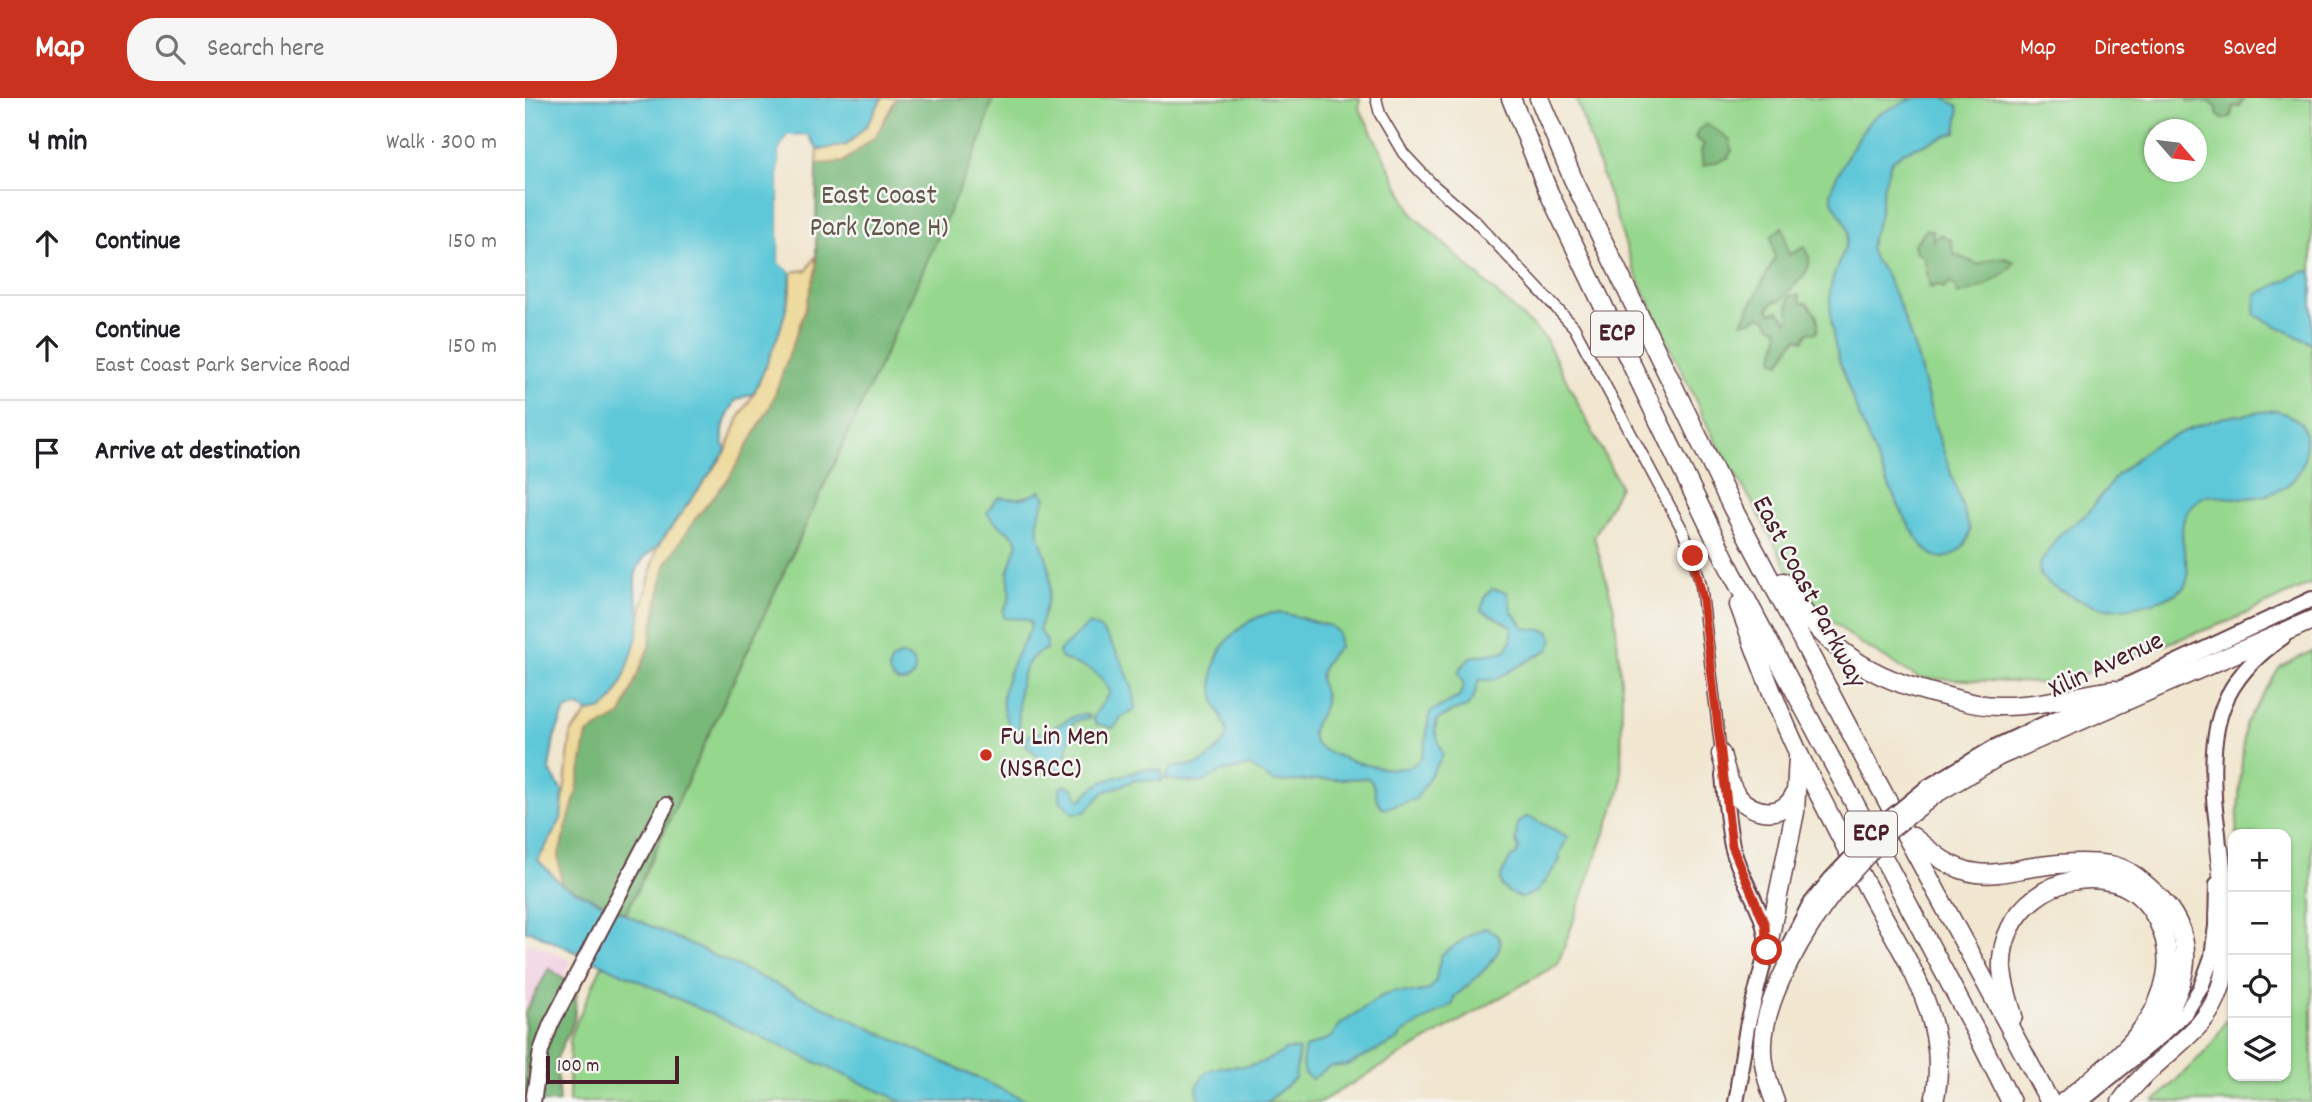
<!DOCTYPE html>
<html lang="en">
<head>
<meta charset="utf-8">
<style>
	body { margin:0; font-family:Dekko,sans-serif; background:#f6f6f6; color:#202124 }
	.controls { position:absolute; right:21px; bottom:21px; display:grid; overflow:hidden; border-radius:14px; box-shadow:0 2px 5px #0004 }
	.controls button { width:63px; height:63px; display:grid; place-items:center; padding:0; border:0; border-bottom:2px solid #e0e0e0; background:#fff; color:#202124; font:35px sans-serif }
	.compass { position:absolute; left:1619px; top:21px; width:63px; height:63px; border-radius:50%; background:#fff; box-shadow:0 2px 5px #0004; rotate:118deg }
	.scale { position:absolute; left:21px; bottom:18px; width:133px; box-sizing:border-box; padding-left:7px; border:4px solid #4a1f2b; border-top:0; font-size:19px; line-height:24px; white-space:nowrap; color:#4a1f2b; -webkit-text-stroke:5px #f6f6f2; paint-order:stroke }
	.stop { position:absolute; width:21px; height:21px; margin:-16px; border:5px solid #c8321e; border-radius:50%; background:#fff }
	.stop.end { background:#c8321e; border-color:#fff; box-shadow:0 2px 7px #0008 }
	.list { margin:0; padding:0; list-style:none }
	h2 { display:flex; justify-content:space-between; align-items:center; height:91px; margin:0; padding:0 28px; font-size:30px }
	h2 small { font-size:23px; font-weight:400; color:#757577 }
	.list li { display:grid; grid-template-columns:46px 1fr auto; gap:21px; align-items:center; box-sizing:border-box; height:105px; padding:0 28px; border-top:2px solid #e0e0e0 }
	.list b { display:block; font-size:26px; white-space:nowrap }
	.list p { margin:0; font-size:23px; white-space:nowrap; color:#757577 }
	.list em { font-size:23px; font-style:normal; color:#757577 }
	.icon { flex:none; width:38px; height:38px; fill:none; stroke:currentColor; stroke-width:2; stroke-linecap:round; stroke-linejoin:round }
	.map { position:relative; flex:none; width:1787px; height:1004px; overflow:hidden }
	header { display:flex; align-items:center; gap:42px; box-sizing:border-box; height:98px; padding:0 35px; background:#c8321e; color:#fff }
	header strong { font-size:33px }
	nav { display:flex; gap:38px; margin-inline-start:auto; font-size:24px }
	.search { width:490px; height:63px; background:#f6f6f6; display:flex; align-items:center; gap:18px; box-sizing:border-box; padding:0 24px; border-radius:28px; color:#757577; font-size:26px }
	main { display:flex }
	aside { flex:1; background:#fff }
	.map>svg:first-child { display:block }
</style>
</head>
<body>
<header>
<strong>Map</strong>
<div class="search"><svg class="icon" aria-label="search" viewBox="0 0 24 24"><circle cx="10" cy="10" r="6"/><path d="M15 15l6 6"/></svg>Search here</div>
<nav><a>Map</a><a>Directions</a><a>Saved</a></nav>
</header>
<main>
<aside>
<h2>4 min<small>Walk · 300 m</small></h2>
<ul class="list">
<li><svg class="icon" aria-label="ahead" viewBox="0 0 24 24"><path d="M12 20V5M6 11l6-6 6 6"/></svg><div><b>Continue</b></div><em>150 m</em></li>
<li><svg class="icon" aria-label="ahead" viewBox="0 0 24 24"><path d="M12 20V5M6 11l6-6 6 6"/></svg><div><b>Continue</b><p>East Coast Park Service Road</p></div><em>150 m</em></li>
<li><svg class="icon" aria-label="arrive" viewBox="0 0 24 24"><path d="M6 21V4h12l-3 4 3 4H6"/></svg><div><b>Arrive at destination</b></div></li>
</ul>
</aside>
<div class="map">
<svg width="1787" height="1004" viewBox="0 0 1787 1004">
	<rect width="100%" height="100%" fill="#f6f6f2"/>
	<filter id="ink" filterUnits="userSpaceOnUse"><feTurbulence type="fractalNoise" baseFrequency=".0143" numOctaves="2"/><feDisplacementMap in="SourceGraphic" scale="14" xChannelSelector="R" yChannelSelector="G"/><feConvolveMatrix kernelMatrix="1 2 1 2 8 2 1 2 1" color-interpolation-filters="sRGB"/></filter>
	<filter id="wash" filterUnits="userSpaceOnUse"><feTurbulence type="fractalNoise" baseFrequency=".00686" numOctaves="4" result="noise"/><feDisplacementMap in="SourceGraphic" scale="28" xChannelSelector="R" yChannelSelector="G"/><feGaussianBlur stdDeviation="1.57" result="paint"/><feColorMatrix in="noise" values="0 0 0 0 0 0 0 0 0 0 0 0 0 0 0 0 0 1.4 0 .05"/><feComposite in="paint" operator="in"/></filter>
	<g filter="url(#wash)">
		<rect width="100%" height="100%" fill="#f1e6d0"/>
		<polygon fill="#f2cfe2" points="0,846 10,846 46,863 0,954"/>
		<g fill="#96d78e" stroke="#707b5c" stroke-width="2" fill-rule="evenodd">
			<polygon points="371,0 835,0 834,9 888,117 1020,240 1095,388 1069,439 1089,510 1097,594 1096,690 1033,866 795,1004 44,1004 45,938 100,817 62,636 75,629 124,549 140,467 170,421 291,171 292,66 318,64 350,38"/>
			<path d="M1051,0H1787V485L1707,522L1531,586L1394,580L1333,544L1277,499L1233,414L1186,335L1109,172ZM1630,32H1672V74H1630Z"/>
			<polygon points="1787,553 1787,1004 1629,1004 1684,950 1708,912 1708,978 1761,978 1761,736 1711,736 1720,626 1755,569"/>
		</g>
		<g fill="#78b879" stroke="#616c52" stroke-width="2">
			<polygon points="371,0 468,0 456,42 388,195 101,816 37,787 33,759 52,692 62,636 75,629 124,549 140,467 170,421 204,380 291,171 292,66 318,64 350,38"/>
			<polygon points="1662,0 1718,0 1719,1 1715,8 1708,9 1706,19 1697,21 1692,16 1692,10 1685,4 1663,4"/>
			<polygon points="1182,26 1205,41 1207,53 1203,60 1178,68 1176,53 1179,46 1170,40 1173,32"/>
			<path d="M1257,129C1261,135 1260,147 1264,157L1280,149C1295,175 1267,184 1257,202L1248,204L1243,210L1247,215L1254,213L1262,223L1265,219L1263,212L1264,198L1274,197L1276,205H1282C1290,215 1297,222 1291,235L1283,234L1279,242L1273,240L1268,244L1255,265L1248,262L1254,237L1253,230L1246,228L1242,221L1234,218L1226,223L1217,224L1250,160L1246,139Z"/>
			<path d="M1402,131L1408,133V143L1415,136L1426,142L1429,156L1454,167C1468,159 1475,157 1490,164C1475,183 1454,192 1432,197L1431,189L1424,185L1419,191L1413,187L1405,190L1399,159L1391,154L1389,146Z"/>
			<polygon points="24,870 52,891 49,922 31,962 34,1004 0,1004 0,915"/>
		</g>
		<g fill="#eeda9e" stroke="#9c7c64" stroke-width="2">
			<polygon points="357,0 371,0 351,38 318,64 292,66 293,52 322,46 342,27"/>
			<polygon points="291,158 291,171 280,212 246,307 204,380 170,421 140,467 124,549 96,617 62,636 52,692 33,759 37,787 13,762 36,721 46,635 63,614 79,610 92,595 105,559 132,449 201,353 213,322 229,295 266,194 266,174 282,172"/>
		</g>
		<g fill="#5ec8d8" stroke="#547482" stroke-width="2">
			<path d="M0,0H357L342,27L322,47L293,52L283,37L262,38L254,54V164L266,174C265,217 246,256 229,295L211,302C201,319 193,333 201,353L132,449C118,458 108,471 110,489C110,500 116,510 115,521C113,540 96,600 79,610C75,613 67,613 63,614L54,608L40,612L29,640L24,671L38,695L36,721L13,762L37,787L504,1004H378L5,833H0Z"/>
			<path d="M1389,0H1419L1433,8L1434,15L1431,34L1378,54L1366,64L1359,87L1354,120L1347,140L1345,150L1349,161L1360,175L1374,205L1392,258L1410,328L1445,432C1443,449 1424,466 1408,457C1380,443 1315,277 1309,242C1306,227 1305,210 1305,194C1306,174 1324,150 1323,134C1322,120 1306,110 1306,95C1306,84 1338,29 1347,21C1357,13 1377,5 1389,0Z"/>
			<polygon points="1787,173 1787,246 1730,217 1731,197 1777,174"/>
			<path d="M1752,312C1759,316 1770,319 1776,325C1787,348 1779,379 1756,391C1732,404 1706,400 1681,397C1633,423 1675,470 1659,489C1647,503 1593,514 1576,509C1563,506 1520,489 1515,476C1513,472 1514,470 1515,466L1534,437L1562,416L1592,377L1626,348L1674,327L1700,319Z"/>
			<path d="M516,393L521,400C500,439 526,447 525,484C525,499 518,517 514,532L522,543L521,551C490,562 493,604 494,631L488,634C484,626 479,619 478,609C475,585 494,552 505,532L506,525L500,521L479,520L478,513L484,502L485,494L483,475L493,444C486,430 470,429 462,415L469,404L475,399C489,402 503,400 516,393Z"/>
			<path d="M967,491L982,494L987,514L1000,530L1024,533L1028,542L1024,551L969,582H954L949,599L942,609L926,614L912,622L910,632L918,657L891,701L858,711C848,703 853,688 843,680L749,684L725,668L696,674L676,685L639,681L647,669C655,668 666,669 673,666C681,664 702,644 702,636C702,627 694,615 691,606C683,578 689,552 711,534C721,525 735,516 749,515C762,513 790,526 806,528L813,535L814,549C803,559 791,573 797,589C799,594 801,599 800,605C796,621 780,630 791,647C808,660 878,683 894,662C903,650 901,629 905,614L934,599L939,587L933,573L946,559L980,553L986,544L987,528L956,512L961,497Z"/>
			<path d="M564,526C565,526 573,530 574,530C589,543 613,592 610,612L598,618L589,630L571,626L568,620L585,594C573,568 559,571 536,560L534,553Z"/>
			<circle cx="377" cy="571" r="13"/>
			<polygon points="558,616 565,618 564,620 553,622 546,627 540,669 534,674 528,671 502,648 501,638 522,633 550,618"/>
			<path d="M620,671L637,673L636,683L611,682L579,694L560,714L548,715L535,702V690L540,687L549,691L552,699L557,702C574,678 594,680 620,671Z"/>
			<polygon points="1000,719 1007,720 1043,739 1034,756 1035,762 1013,793 997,800 983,794 976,787 976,778 986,759 991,757 994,750 991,744 992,726"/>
			<path d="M959,830C1003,842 943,887 929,899L928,906L878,935L874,941L822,967L804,969L787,981C774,975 777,962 780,950L805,940L816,926L855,899L869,893L886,895L904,892L910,885L916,857L945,837Z"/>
			<path d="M763,951L774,952L770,980L742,1004H677C673,997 670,991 675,983C687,960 713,973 732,966C742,963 753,956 763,951Z"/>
		</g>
		<polygon fill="#f1e6d0" points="283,37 292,56 281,40 264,41 258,55 258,163 270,174 266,174 254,165 254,54 262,38"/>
	</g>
	<g filter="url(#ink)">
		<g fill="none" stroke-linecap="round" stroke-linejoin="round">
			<defs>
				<polyline id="street" points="851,0 855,16 878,55 907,86 950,123 1049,229 1157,431 1168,458 1176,487 1196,656"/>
				<polyline id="secondary" points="8,1004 16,953 26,926 141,707"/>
				<g id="primary">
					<path d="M1198,677C1200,698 1203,728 1207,748C1216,786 1242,811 1242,852L1222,929L1213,987"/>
					<polyline points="1403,689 1470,649 1787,501"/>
					<path d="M1694,758C1695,739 1690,719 1689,699C1685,626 1695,582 1758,539"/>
					<polyline points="1259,857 1284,808 1306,781"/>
					<polyline points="1211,1004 1216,978"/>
					<polyline points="1555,1004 1638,936 1661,914 1676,889 1687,859 1691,828 1692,786"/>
				</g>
				<g id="highway">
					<polyline points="986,0 1024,95 1204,469 1452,936 1486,1004"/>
					<polyline points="1014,0 1048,81 1207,409 1343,667 1525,1004"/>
					<path d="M1258,484C1300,551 1342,580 1419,598C1438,603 1458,609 1478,608C1515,608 1553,597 1590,592"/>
					<path d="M1214,507C1234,562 1254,616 1280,669C1300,708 1320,748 1341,787C1377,856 1428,922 1409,1004"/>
					<path d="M1196,656C1200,670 1203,686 1212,698C1229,718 1261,721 1271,693"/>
					<polyline points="1410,696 1474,658 1787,522"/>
					<path d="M1388,739C1407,755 1427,772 1452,775C1474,778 1495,770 1516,768C1538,765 1563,764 1585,767C1603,770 1617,783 1630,795C1683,845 1658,902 1617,949"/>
					<polyline points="1242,852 1270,714 1273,659"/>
					<path d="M1488,918C1484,903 1478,887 1477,871C1474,811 1533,769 1589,784C1628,795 1648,842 1641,879C1638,895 1630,914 1620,927C1599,958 1567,980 1539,1004"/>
					<path d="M1250,1004C1243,986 1237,965 1238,946C1239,898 1282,828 1311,791"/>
					<path d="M1596,1004C1617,974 1648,954 1673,928C1717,882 1700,807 1694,751"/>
				</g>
			</defs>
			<use href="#street" stroke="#633d44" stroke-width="13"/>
			<use href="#secondary" stroke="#633d44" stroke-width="18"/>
			<use href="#primary" stroke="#633d44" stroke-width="18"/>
			<use href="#highway" stroke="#633d44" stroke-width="21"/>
			<use href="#street" stroke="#fff" stroke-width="10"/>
			<use href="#secondary" stroke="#fff" stroke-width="14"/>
			<use href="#primary" stroke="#fff" stroke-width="14"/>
			<use href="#highway" stroke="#fff" stroke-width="18"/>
			<defs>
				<polyline id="primary-bridge" points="1306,781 1359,725 1403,689"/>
				<polyline id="highway-bridge" points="1311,791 1363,733 1410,696"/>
			</defs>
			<use href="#primary-bridge" stroke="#633d44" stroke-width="18" stroke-linecap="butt"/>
			<use href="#highway-bridge" stroke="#633d44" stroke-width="21" stroke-linecap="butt"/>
			<use href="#primary-bridge" stroke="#fff" stroke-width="14"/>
			<use href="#highway-bridge" stroke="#fff" stroke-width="18"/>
		</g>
	</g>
	<g fill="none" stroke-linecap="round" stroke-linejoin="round" filter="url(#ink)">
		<polyline stroke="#c8321e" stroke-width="9" points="1168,458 1178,502 1207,748 1240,827 1242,852"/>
	</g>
	<circle fill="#c8321e" stroke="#f6f6f2" stroke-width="2.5" cx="461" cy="657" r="7"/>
	<g text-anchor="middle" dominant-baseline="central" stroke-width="5" stroke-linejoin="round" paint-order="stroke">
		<g fill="#f6f6f2" stroke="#7e6067" stroke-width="2">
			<rect x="1066" y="213.5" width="52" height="45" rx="5"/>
			<rect x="1320" y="713.5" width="52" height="45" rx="5"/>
		</g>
		<g font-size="26" font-weight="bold" fill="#4a1f2b">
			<text x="1092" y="236">ECP</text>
			<text x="1346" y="736">ECP</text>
		</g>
		<g font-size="28" fill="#615649" stroke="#f6f6f2">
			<text x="354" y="100">East Coast<tspan x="354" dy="32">Park (Zone H)</tspan></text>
		</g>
		<g font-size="28" fill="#4a1f2b" stroke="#f6f6f2">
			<text transform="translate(1282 495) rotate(62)">East Coast Parkway</text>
			<text transform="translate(1582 569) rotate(-25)">Xilin Avenue</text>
		</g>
		<g font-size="28" fill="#4a1f2b" stroke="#f6f6f2" text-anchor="start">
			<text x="475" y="641">Fu Lin Men<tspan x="475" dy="32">(NSRCC)</tspan></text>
		</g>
	</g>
</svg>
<div class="controls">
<button>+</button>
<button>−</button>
<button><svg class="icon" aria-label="locate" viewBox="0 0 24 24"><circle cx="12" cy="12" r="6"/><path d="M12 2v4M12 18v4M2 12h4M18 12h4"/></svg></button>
<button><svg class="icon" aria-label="layers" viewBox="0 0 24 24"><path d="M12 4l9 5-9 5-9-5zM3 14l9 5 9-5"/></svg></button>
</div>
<svg class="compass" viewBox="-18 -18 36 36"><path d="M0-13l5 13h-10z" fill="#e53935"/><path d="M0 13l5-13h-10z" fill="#757577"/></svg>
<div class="scale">100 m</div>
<div class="stop" style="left:1242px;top:852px"></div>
<div class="stop end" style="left:1168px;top:458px"></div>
</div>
</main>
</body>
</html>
